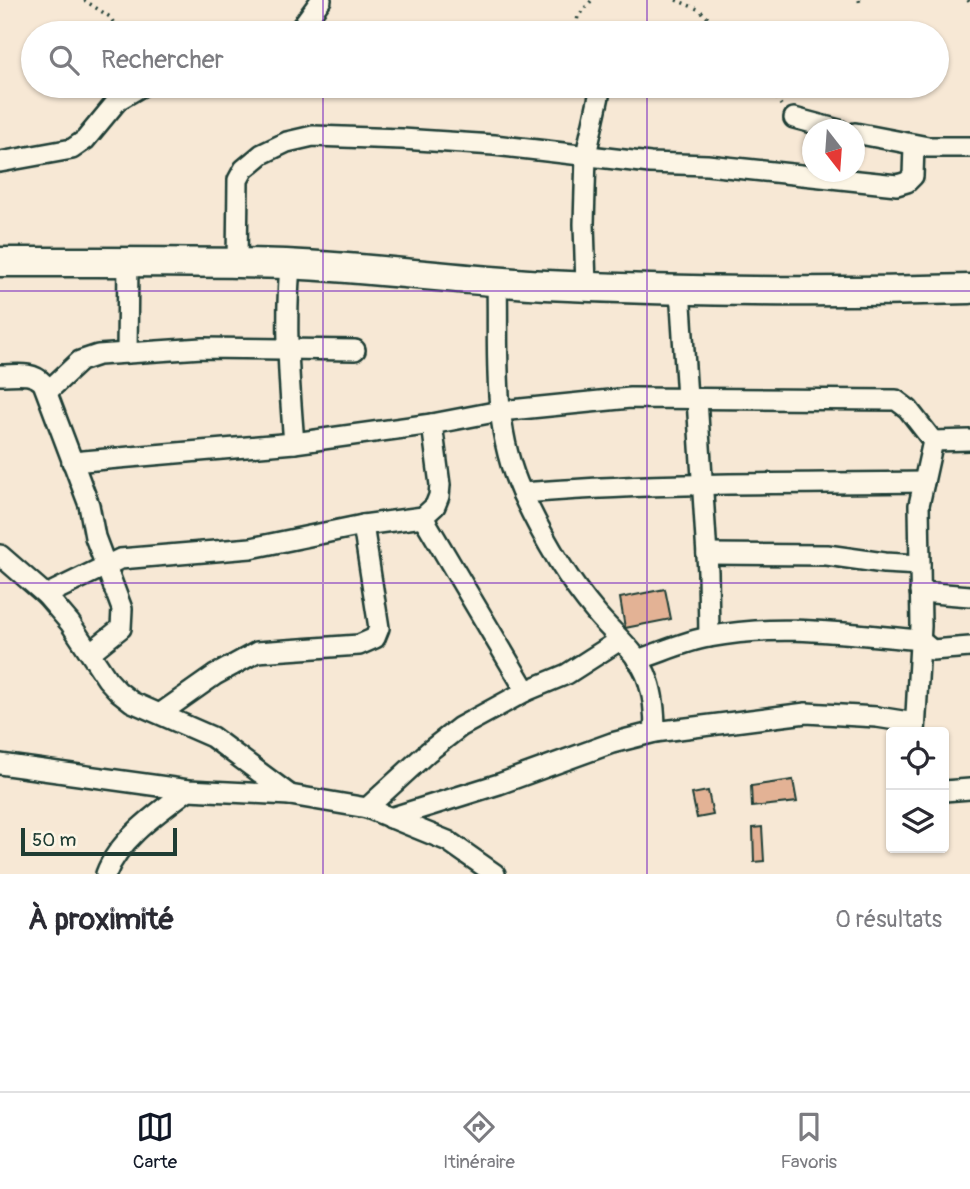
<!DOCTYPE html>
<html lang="fr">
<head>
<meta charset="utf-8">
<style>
	body { margin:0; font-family:Pangolin,sans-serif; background:#f2f2f3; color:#2b2b33 }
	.controls { position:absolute; right:21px; bottom:21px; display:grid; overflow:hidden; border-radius:7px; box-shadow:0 2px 5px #0004 }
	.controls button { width:63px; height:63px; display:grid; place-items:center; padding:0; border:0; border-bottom:2px solid #e1e1e2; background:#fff; color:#2b2b33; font:35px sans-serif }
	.compass { position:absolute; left:802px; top:119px; width:63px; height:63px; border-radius:50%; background:#fff; box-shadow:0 2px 5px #0004; rotate:163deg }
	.scale { position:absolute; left:21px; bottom:18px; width:156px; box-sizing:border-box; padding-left:7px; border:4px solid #1f3d34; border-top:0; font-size:19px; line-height:24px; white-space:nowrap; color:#1f3d34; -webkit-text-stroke:5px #fcf5e5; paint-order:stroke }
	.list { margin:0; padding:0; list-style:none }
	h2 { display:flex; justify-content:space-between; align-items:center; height:91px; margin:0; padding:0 28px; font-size:30px }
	h2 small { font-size:23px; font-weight:400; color:#7c7c81 }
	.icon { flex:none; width:38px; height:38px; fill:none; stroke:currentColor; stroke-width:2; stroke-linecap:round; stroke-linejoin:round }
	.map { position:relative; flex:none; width:970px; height:874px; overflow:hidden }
	.search { position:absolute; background:#fff; box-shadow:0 2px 5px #0004; left:21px; right:21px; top:21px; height:77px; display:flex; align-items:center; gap:18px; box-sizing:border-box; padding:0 24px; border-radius:38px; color:#7c7c81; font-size:26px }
	.sheet { height:217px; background:#fff }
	nav { display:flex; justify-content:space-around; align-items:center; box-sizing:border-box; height:98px; border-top:2px solid #e1e1e2; background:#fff; font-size:19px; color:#7c7c81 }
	nav a { display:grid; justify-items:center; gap:4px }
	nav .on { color:#111827 }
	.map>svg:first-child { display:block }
</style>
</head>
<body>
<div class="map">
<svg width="970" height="874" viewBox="0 0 970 874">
	<rect width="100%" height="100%" fill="#f7e8d5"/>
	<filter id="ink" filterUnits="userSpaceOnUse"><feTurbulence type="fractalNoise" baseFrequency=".0143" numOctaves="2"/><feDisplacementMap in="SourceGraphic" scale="14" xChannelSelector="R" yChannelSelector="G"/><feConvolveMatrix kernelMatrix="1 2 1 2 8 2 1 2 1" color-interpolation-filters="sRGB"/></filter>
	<g filter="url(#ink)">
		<g fill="#e3b295" stroke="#1f3d34" stroke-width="2">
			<polygon points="665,589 671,619 625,628 620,598"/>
			<polygon points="793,780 797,802 752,807 751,786"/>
			<polygon points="708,791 713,815 697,818 692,794"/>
			<polygon points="762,827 764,861 754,862 753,828"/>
		</g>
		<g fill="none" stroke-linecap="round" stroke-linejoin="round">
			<defs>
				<g id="street">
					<polyline points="297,33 321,0"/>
					<polyline points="794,118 839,130"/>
					<polyline points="855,133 928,147 970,147"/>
					<polyline points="0,162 72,149 85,140 118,100 142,86"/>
					<polyline points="237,263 238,180 244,169 262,154 287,142 313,136 402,139 494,145 650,163 707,165 897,185 907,182 913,176 914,145"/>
					<path d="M290,265C285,325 289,383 294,443"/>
					<path d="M497,281C499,351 491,426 521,491C540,532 567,579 596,613C613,634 640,654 648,680C654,697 655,714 655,732"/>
					<polyline points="586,286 584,224 586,155 599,96 599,86"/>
					<polyline points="680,289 687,398"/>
					<polyline points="127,353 128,262"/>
					<path d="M0,375C16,375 32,371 43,383L89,505L95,537L122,609L121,628L91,652"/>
					<polyline points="48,391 80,361 98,355 202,348 355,350"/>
					<polyline points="697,399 708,572 709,637"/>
					<polyline points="72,462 294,443 432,424 500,411 630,398 896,400 908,409 933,441 970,440"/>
					<path d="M522,493C656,482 789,484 924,482"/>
					<polyline points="423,517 526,691"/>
					<polyline points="707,554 827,555 884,563 920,565"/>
					<polyline points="0,555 46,595 70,623 107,679 118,691 132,702 212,737 290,795"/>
					<polyline points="920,592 970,596"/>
					<polyline points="46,595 120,559 251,548 363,525 423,517 435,506 439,496 440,485 432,424"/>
					<path d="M637,660C660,653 685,641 709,637C780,623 849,634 920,640L932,650L970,647"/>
					<polyline points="161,713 215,675 257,652 359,645 375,638 379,628 363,525"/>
					<polyline points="915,732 921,626 919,505 933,441"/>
					<polyline points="0,764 188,790 290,795 367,808 448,841 495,874"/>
					<polyline points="944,791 970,789"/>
					<polyline points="367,808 428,752 460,727 526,691 567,674 620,640"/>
					<polyline points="390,818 499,784 612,743 655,732 806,713 877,717 915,723"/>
					<path d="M106,874C119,839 159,812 188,790"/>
				</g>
				<path id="secondary" d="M0,262C96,262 191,261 286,264C373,268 459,280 546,285C687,292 829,293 970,289"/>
			</defs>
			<use href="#street" stroke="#1f3d34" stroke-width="24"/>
			<use href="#secondary" stroke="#1f3d34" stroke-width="33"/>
			<g stroke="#1f3d34" stroke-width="3.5" stroke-dasharray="2 5" stroke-linecap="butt">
				<polyline points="84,0 110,17 120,33"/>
				<polyline points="676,0 700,10 723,33"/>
				<polyline points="859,0 860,4"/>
				<polyline points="968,0 970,3"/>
				<polyline points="575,33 578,16 592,0"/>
				<polyline points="769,86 781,105"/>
			</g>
			<use href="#street" stroke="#fcf5e5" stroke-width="19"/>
			<use href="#secondary" stroke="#fcf5e5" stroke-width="28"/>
		</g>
	</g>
	<path fill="none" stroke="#7b2cbf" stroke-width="2" stroke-opacity="0.55" d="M323,0V33M647,0V33M323,86V874M647,86V874M0,291H970M0,583H970"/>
</svg>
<div class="controls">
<button><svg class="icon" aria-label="locate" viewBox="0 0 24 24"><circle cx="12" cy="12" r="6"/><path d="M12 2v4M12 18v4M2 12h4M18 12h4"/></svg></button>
<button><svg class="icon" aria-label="layers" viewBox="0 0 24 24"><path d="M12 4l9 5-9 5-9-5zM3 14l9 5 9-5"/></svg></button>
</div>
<svg class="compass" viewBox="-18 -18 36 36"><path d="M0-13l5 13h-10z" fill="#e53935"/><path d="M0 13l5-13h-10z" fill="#7c7c81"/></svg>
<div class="scale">50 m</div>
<div class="search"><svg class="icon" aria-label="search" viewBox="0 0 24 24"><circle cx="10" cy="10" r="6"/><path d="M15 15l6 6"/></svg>Rechercher</div>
</div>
<section class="sheet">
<h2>À proximité<small>0 résultats</small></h2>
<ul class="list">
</ul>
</section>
<nav>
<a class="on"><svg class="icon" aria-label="map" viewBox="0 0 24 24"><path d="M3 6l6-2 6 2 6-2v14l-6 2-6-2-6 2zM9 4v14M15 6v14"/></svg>Carte</a>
<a><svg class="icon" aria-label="directions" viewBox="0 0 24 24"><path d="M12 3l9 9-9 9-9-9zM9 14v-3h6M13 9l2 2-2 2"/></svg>Itinéraire</a>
<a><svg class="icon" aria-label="saved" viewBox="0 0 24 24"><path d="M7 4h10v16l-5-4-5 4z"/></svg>Favoris</a>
</nav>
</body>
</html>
